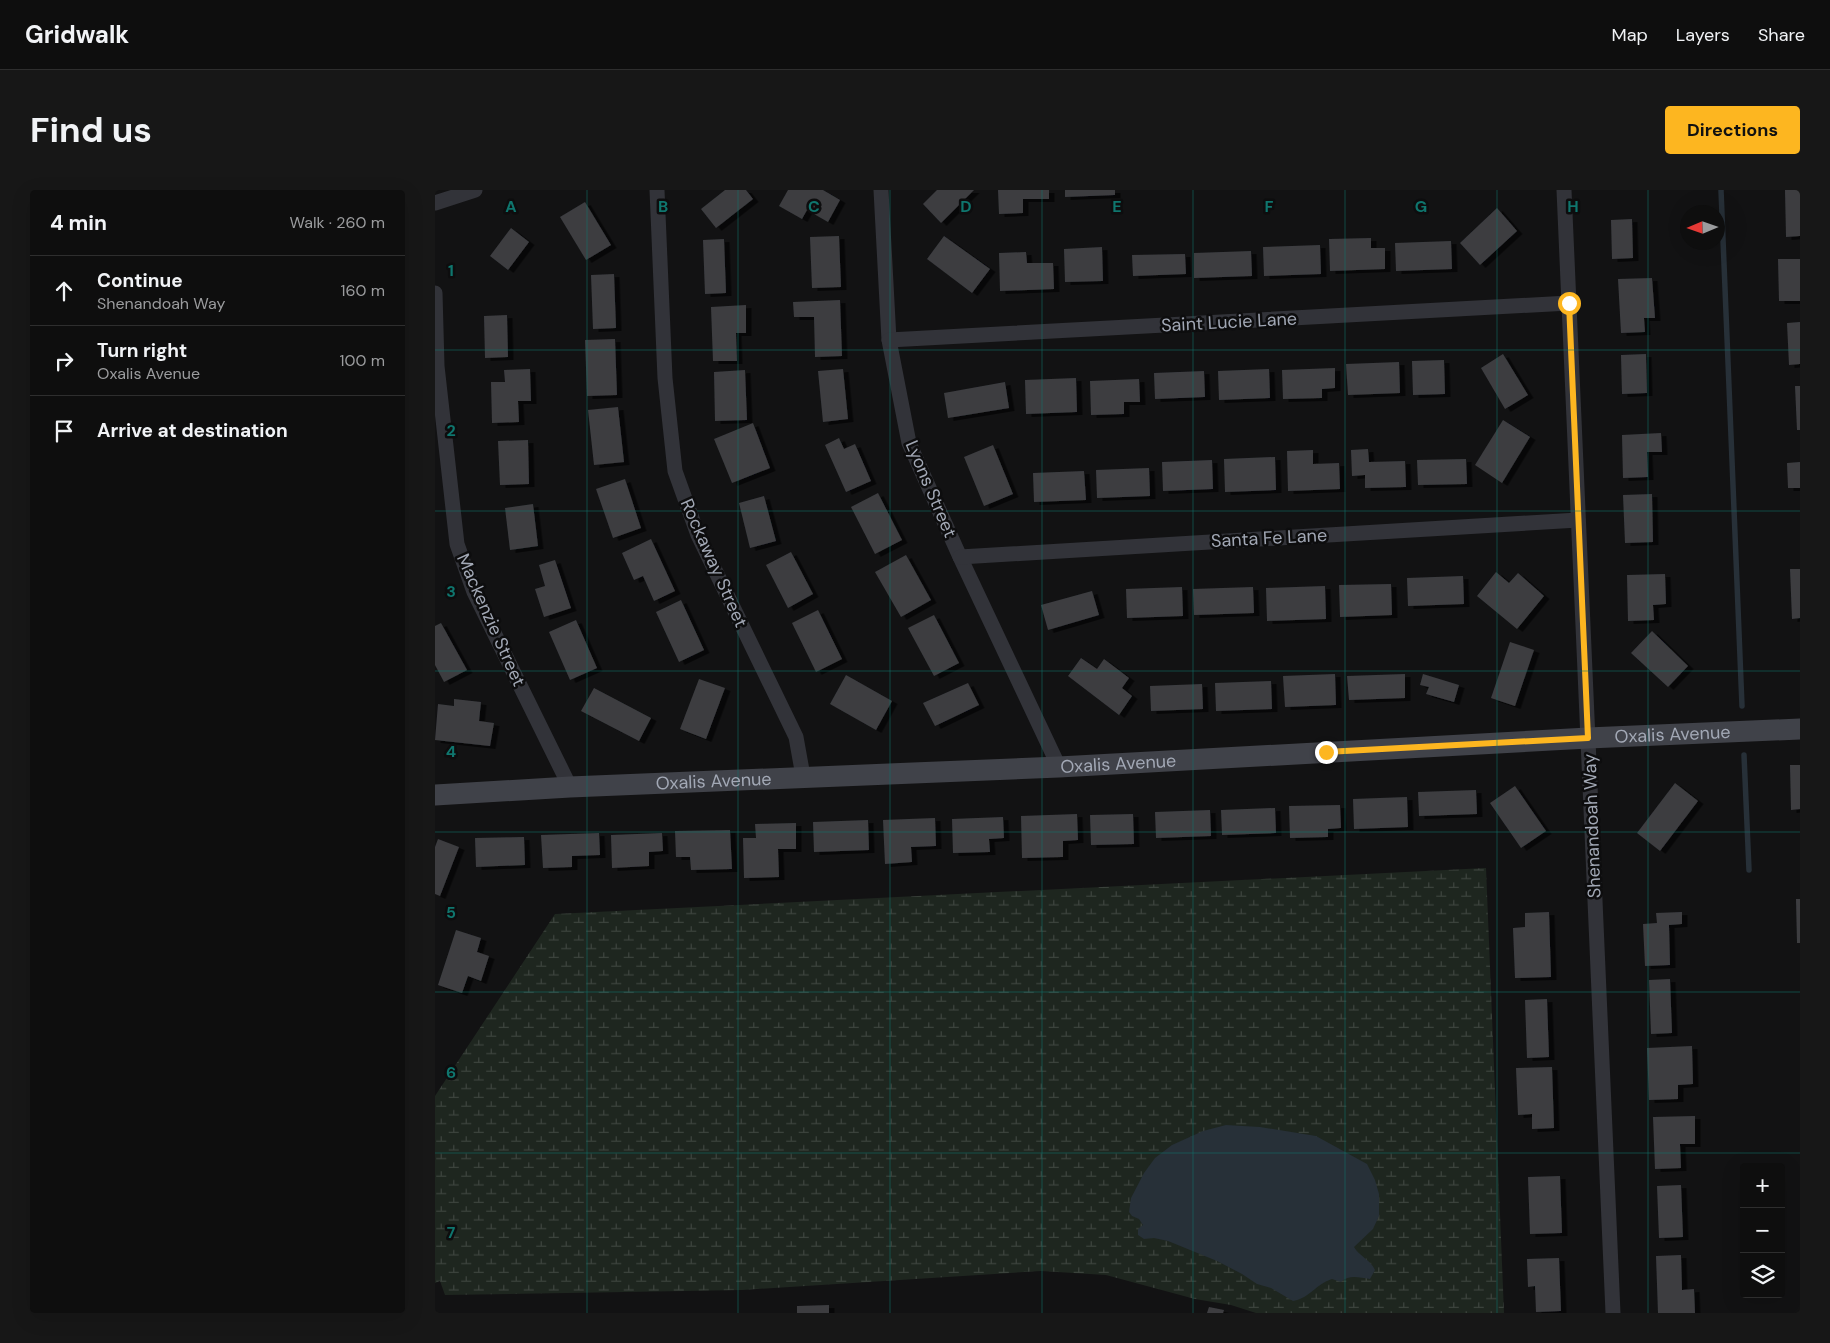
<!DOCTYPE html>
<html lang="en">
<head>
<meta charset="utf-8">
<style>
	body { margin:0; font-family:"DM Sans",sans-serif; background:#171717; color:#f1f3f6 }
	.controls { position:absolute; right:15px; bottom:15px; display:grid; overflow:hidden; border-radius:5px; box-shadow:0 5px 20px #0002 }
	.controls button { width:45px; height:45px; display:grid; place-items:center; padding:0; border:0; border-bottom:1px solid #2e2e2e; background:#0e0e0e; color:#f1f3f6; font:25px sans-serif }
	.compass { position:absolute; left:1245px; top:15px; width:45px; height:45px; border-radius:50%; background:#0e0e0e; box-shadow:0 5px 20px #0002; rotate:268deg }
	.stop { position:absolute; width:15px; height:15px; margin:-11px; border:4px solid #fdb620; border-radius:50%; background:#fff }
	.stop.end { background:#fdb620; border-color:#fff; box-shadow:0 1px 5px #0008 }
	.list { margin:0; padding:0; list-style:none }
	h2 { display:flex; justify-content:space-between; align-items:center; height:65px; margin:0; padding:0 20px; font-size:21px }
	h2 small { font-size:16px; font-weight:400; color:#9b9c9e }
	.list li { display:grid; grid-template-columns:32px 1fr auto; gap:15px; align-items:center; box-sizing:border-box; height:70px; padding:0 20px; border-top:1px solid #2e2e2e }
	.list b { display:block; font-size:19px; white-space:nowrap }
	.list p { margin:0; font-size:16px; white-space:nowrap; color:#9b9c9e }
	.list em { font-size:16px; font-style:normal; color:#9b9c9e }
	.icon { flex:none; width:28px; height:28px; fill:none; stroke:currentColor; stroke-width:2; stroke-linecap:round; stroke-linejoin:round }
	.map { position:relative; flex:none; width:1365px; height:1123px; overflow:hidden; border-radius:5px }
	header { display:flex; align-items:center; gap:30px; box-sizing:border-box; height:70px; padding:0 25px; background:#0e0e0e; border-bottom:1px solid #2e2e2e }
	header strong { font-size:24px }
	nav { display:flex; gap:28px; margin-inline-start:auto; font-size:18px }
	.intro { display:flex; align-items:center; justify-content:space-between; box-sizing:border-box; height:120px; padding:0 30px }
	h1 { margin:0; font-size:35px }
	.button { padding:12px 22px; border-radius:5px; background:#fdb620; color:#111; font-size:18px; font-weight:700 }
	main { display:flex; gap:30px; padding:0 30px }
	aside { flex:1; background:#0e0e0e; border-radius:5px; box-shadow:0 5px 20px #0002 }
	.map>svg:first-child { display:block }
</style>
</head>
<body>
<header>
<strong>Gridwalk</strong>
<nav><a>Map</a><a>Layers</a><a>Share</a></nav>
</header>
<div class="intro"><h1>Find us</h1><a class="button">Directions</a></div>
<main>
<aside>
<h2>4 min<small>Walk · 260 m</small></h2>
<ul class="list">
<li><svg class="icon" aria-label="ahead" viewBox="0 0 24 24"><path d="M12 20V5M6 11l6-6 6 6"/></svg><div><b>Continue</b><p>Shenandoah Way</p></div><em>160 m</em></li>
<li><svg class="icon" aria-label="right" viewBox="0 0 24 24"><path d="M7 20v-9h11M14 6l5 5-5 5"/></svg><div><b>Turn right</b><p>Oxalis Avenue</p></div><em>100 m</em></li>
<li><svg class="icon" aria-label="arrive" viewBox="0 0 24 24"><path d="M6 21V4h12l-3 4 3 4H6"/></svg><div><b>Arrive at destination</b></div></li>
</ul>
</aside>
<div class="map">
<svg width="1365" height="1123" viewBox="0 0 1365 1123">
	<defs>
		<pattern id="wetland-marsh" width="20" height="14" patternUnits="userSpaceOnUse" patternTransform="scale(1.25)"><rect width="20" height="14" fill="#1e261f"/><path d="M1 5h8M5 5V1M11 12h8M15 12V8" fill="none" stroke="#3c433d"/></pattern>
		<filter id="shadow"><feDropShadow dx="5.5" dy="3" stdDeviation="0" flood-color="#0009"/></filter>
	</defs>
	<rect width="100%" height="100%" fill="#121213"/>
	<polygon fill="url(#wetland-marsh)" points="1051,678 1069,1123 821,1123 796,1115 760,1109 671,1085 606,1081 307,1100 10,1105 5,1091 0,1093 0,906 120,724"/>
	<path fill="#273038" d="M791,935L825,937L881,946L932,974L940,990L944,1004V1026L938,1039L919,1057C924,1066 936,1070 940,1080L935,1089C924,1088 915,1084 906,1092L897,1089C879,1095 877,1107 858,1111L836,1098L822,1094L807,1084L782,1071L733,1051L719,1048L709,1049L703,1045V1039L708,1035L704,1029L697,1026L694,1022L696,1008L709,983L720,968L737,955L768,941Z"/>
	<g fill="none" stroke-linecap="round" stroke-linejoin="round">
		<g stroke="#273038" stroke-width="5.5">
			<polyline points="1286,0 1307,516"/>
			<polyline points="1309,565 1314,680"/>
		</g>
	</g>
	<g fill="#3c3d41" filter="url(#shadow)">
		<polygon points="290,0 311,0 318,9 281,38 266,19"/>
		<polygon points="353,0 388,0 405,10 393,32 372,20 367,29 344,16"/>
		<polygon points="502,0 539,0 506,33 488,14"/>
		<polygon points="563,0 614,0 614,9 588,9 588,23 564,24"/>
		<polygon points="630,0 680,0 680,5 630,7"/>
		<polygon points="1350,0 1365,0 1365,46 1351,47"/>
		<polygon points="150,12 176,55 151,70 125,27"/>
		<polygon points="1062,18 1082,41 1045,75 1025,53"/>
		<polygon points="1197,29 1198,68 1177,69 1176,30"/>
		<polygon points="76,38 94,52 73,80 55,66"/>
		<polygon points="404,46 406,97 377,98 375,47"/>
		<polygon points="509,46 555,79 537,103 492,69"/>
		<polygon points="936,48 936,58 950,58 950,79 895,81 894,49"/>
		<polygon points="289,49 291,103 270,104 268,50"/>
		<polygon points="1016,51 1017,79 961,81 960,53"/>
		<polygon points="885,55 886,84 829,86 828,57"/>
		<polygon points="667,57 668,91 630,92 629,59"/>
		<polygon points="816,61 817,86 759,88 759,63"/>
		<polygon points="591,62 592,73 618,73 619,99 565,101 564,63"/>
		<polygon points="750,64 751,84 698,86 697,65"/>
		<polygon points="1343,69 1365,69 1365,111 1344,111"/>
		<polygon points="179,84 181,138 158,139 156,85"/>
		<polygon points="1217,88 1220,128 1209,128 1210,142 1186,143 1183,89"/>
		<polygon points="405,110 407,166 380,167 379,127 359,127 358,112"/>
		<polygon points="311,115 311,143 301,143 302,171 278,171 276,117"/>
		<polygon points="72,125 73,167 50,168 49,126"/>
		<polygon points="1365,132 1365,174 1354,175 1352,133"/>
		<polygon points="180,149 182,205 152,206 150,150"/>
		<polygon points="1068,164 1093,205 1070,219 1046,178"/>
		<polygon points="1211,164 1212,203 1187,204 1186,165"/>
		<polygon points="1009,170 1010,204 978,205 977,171"/>
		<polygon points="964,172 965,203 913,205 911,174"/>
		<polygon points="900,178 900,198 887,199 887,208 848,209 847,180"/>
		<polygon points="95,179 96,211 83,211 84,232 57,233 56,192 70,192 69,180"/>
		<polygon points="408,179 413,229 388,232 383,181"/>
		<polygon points="834,179 835,208 784,210 783,181"/>
		<polygon points="310,180 312,230 280,231 279,182"/>
		<polygon points="769,181 770,207 720,209 719,183"/>
		<polygon points="641,188 642,222 591,224 590,190"/>
		<polygon points="704,189 705,212 689,212 689,224 656,225 655,191"/>
		<polygon points="570,192 574,218 513,228 509,203"/>
		<polygon points="1360,196 1365,196 1365,240 1362,240"/>
		<polygon points="183,217 189,272 159,275 153,220"/>
		<polygon points="1068,230 1095,247 1067,293 1040,275"/>
		<polygon points="318,233 335,278 297,293 279,249"/>
		<polygon points="1226,243 1227,262 1212,262 1213,287 1188,288 1187,245"/>
		<polygon points="404,248 409,259 420,254 436,291 411,302 390,255"/>
		<polygon points="93,250 94,294 65,295 63,251"/>
		<polygon points="558,255 578,304 549,316 529,267"/>
		<polygon points="933,259 934,272 970,271 971,297 930,298 930,285 917,286 916,260"/>
		<polygon points="878,260 878,274 904,273 905,299 853,301 852,261"/>
		<polygon points="840,267 841,300 790,302 789,269"/>
		<polygon points="1031,269 1032,294 983,295 982,270"/>
		<polygon points="777,270 778,299 728,301 727,272"/>
		<polygon points="1365,272 1365,298 1353,298 1352,273"/>
		<polygon points="714,278 715,306 662,308 661,280"/>
		<polygon points="649,281 651,310 599,312 598,283"/>
		<polygon points="190,289 206,338 178,348 161,299"/>
		<polygon points="443,303 467,350 440,364 416,317"/>
		<polygon points="1217,304 1218,352 1190,353 1188,305"/>
		<polygon points="329,306 341,351 315,358 304,313"/>
		<polygon points="98,314 103,356 75,360 70,318"/>
		<polygon points="216,349 240,401 219,411 208,386 199,390 187,363"/>
		<polygon points="356,362 378,404 353,418 331,375"/>
		<polygon points="471,365 496,410 466,427 440,382"/>
		<polygon points="120,370 136,418 109,427 100,399 110,396 104,375"/>
		<polygon points="1355,379 1365,379 1365,428 1357,429"/>
		<polygon points="1061,382 1074,393 1083,383 1109,406 1082,439 1042,406"/>
		<polygon points="1230,384 1231,414 1218,415 1219,430 1193,431 1192,385"/>
		<polygon points="1028,386 1029,414 973,416 972,388"/>
		<polygon points="956,394 957,425 905,427 904,395"/>
		<polygon points="890,396 891,429 832,431 831,398"/>
		<polygon points="747,397 748,426 692,428 691,399"/>
		<polygon points="818,397 819,423 759,425 758,399"/>
		<polygon points="657,401 664,425 613,440 606,415"/>
		<polygon points="246,410 269,460 244,472 221,422"/>
		<polygon points="383,420 407,469 381,482 357,433"/>
		<polygon points="499,425 524,473 499,486 473,438"/>
		<polygon points="141,430 162,478 135,490 114,442"/>
		<polygon points="6,433 32,480 9,492 0,475 0,436"/>
		<polygon points="1217,441 1253,476 1233,497 1196,463"/>
		<polygon points="1075,452 1099,460 1080,516 1056,508"/>
		<polygon points="646,468 662,479 669,469 694,488 687,498 697,506 684,525 633,486"/>
		<polygon points="900,484 901,515 850,517 848,486"/>
		<polygon points="970,484 970,508 914,510 912,486"/>
		<polygon points="988,484 1024,495 1019,512 991,504 994,497 985,495"/>
		<polygon points="411,485 457,511 441,540 395,514"/>
		<polygon points="264,489 290,498 271,549 245,539"/>
		<polygon points="836,491 837,519 781,521 780,493"/>
		<polygon points="533,493 544,515 500,536 488,513"/>
		<polygon points="767,494 768,519 716,521 715,496"/>
		<polygon points="159,498 216,528 204,551 146,521"/>
		<polygon points="19,509 46,512 44,531 59,533 55,556 0,550 3,514 19,516"/>
		<polygon points="1355,575 1365,575 1365,619 1356,620"/>
		<polygon points="1240,593 1263,611 1225,661 1202,643"/>
		<polygon points="1080,596 1111,641 1086,658 1055,613"/>
		<polygon points="1041,600 1042,624 984,626 983,602"/>
		<polygon points="972,607 973,637 919,639 918,609"/>
		<polygon points="905,615 906,638 893,639 893,647 855,648 854,616"/>
		<polygon points="840,618 841,643 787,645 786,620"/>
		<polygon points="775,620 776,646 721,648 720,622"/>
		<polygon points="642,624 643,650 628,651 628,667 587,668 586,626"/>
		<polygon points="698,624 699,654 656,655 655,625"/>
		<polygon points="568,627 569,648 554,649 555,662 518,663 517,629"/>
		<polygon points="500,628 501,656 476,657 477,672 450,674 448,630"/>
		<polygon points="433,630 434,660 379,662 378,632"/>
		<polygon points="361,633 361,659 343,659 344,687 309,688 308,648 321,648 320,634"/>
		<polygon points="295,640 297,679 256,680 255,667 241,667 240,641"/>
		<polygon points="164,643 165,665 137,666 137,677 108,678 106,645"/>
		<polygon points="227,643 228,661 214,662 214,676 177,678 176,645"/>
		<polygon points="89,647 90,675 41,677 40,648"/>
		<polygon points="3,649 24,657 5,706 0,704 0,657"/>
		<polygon points="1361,709 1365,709 1365,753 1362,753"/>
		<polygon points="1114,722 1116,787 1080,788 1078,738 1090,737 1090,723"/>
		<polygon points="1247,722 1247,734 1234,735 1235,775 1210,776 1208,734 1222,733 1221,723"/>
		<polygon points="21,740 46,748 42,762 54,766 46,791 33,786 27,803 3,795"/>
		<polygon points="1235,789 1237,843 1216,844 1214,790"/>
		<polygon points="1112,809 1114,867 1092,868 1090,810"/>
		<polygon points="1257,856 1258,894 1243,895 1243,909 1214,910 1212,858"/>
		<polygon points="1117,877 1119,938 1097,939 1097,924 1083,925 1081,878"/>
		<polygon points="1260,926 1260,954 1245,954 1246,978 1220,979 1218,927"/>
		<polygon points="1125,986 1127,1043 1095,1044 1093,987"/>
		<polygon points="1246,995 1248,1047 1224,1048 1222,996"/>
		<polygon points="1246,1065 1247,1100 1259,1099 1260,1123 1223,1123 1221,1066"/>
		<polygon points="1124,1068 1126,1121 1101,1122 1100,1096 1093,1097 1092,1069"/>
		<polygon points="394,1115 394,1123 362,1123 362,1116"/>
		<polygon points="774,1117 789,1120 788,1123 772,1123"/>
	</g>
	<g fill="none" stroke-linecap="round" stroke-linejoin="round">
		<g stroke="#323339" stroke-width="15">
			<polyline points="222,0 230,188 240,281 263,345 361,547 368,586"/>
			<polyline points="446,0 454,150 474,253 525,367 624,577"/>
			<polyline points="1129,0 1178,1123"/>
			<polyline points="0,13 40,0"/>
			<polyline points="0,103 2,176 22,354 39,402 135,597"/>
			<polyline points="454,150 1134,113"/>
			<polyline points="525,367 1143,330"/>
		</g>
		<path stroke="#404249" stroke-width="21" id="s1" d="M0,605L135,597L624,577L1153,548L1365,539"/>
	</g>
	<g fill="none" stroke-linecap="round" stroke-linejoin="round">
		<polyline stroke="#fdb620" stroke-width="6" points="891,562 1153,548 1134,113"/>
	</g>
	<path fill="none" stroke="#0f766e" stroke-width="1" stroke-opacity="0.55" d="M152,0V1123M303,0V1123M455,0V1123M607,0V1123M758,0V1123M910,0V1123M1062,0V1123M1213,0V1123M0,160H1365M0,321H1365M0,481H1365M0,642H1365M0,802H1365M0,963H1365"/>
	<g text-anchor="middle" dominant-baseline="central" stroke-width="5" stroke-linejoin="round" paint-order="stroke">
		<g font-size="18" fill="#a2a8b5" stroke="#0d0d0e">
			<text transform="translate(794 132) rotate(-3)">Saint Lucie Lane</text>
			<text transform="translate(496 299) rotate(67)">Lyons Street</text>
			<text transform="translate(834 348) rotate(-3)">Santa Fe Lane</text>
			<text transform="translate(279 373) rotate(66)">Rockaway Street</text>
			<text transform="translate(56 430) rotate(66)">Mackenzie Street</text>
			<text stroke="none"><textPath href="#s1" startOffset="1239">Oxalis Avenue</textPath></text>
			<text stroke="none"><textPath href="#s1" startOffset="684">Oxalis Avenue</textPath></text>
			<text stroke="none"><textPath href="#s1" startOffset="279">Oxalis Avenue</textPath></text>
			<text transform="translate(1157 636) rotate(-92)">Shenandoah Way</text>
		</g>
	</g>
	<g font-size="16" text-anchor="middle" font-weight="bold" fill="#0f766e" stroke="#0d0d0e" stroke-width="5" stroke-linejoin="round" paint-order="stroke">
		<text x="76" y="22">A</text>
		<text x="228" y="22">B</text>
		<text x="379" y="22">C</text>
		<text x="531" y="22">D</text>
		<text x="682" y="22">E</text>
		<text x="834" y="22">F</text>
		<text x="986" y="22">G</text>
		<text x="1138" y="22">H</text>
		<text x="16" y="86">1</text>
		<text x="16" y="246">2</text>
		<text x="16" y="407">3</text>
		<text x="16" y="567">4</text>
		<text x="16" y="728">5</text>
		<text x="16" y="888">6</text>
		<text x="16" y="1048">7</text>
	</g>
</svg>
<div class="controls">
<button>+</button>
<button>−</button>
<button><svg class="icon" aria-label="layers" viewBox="0 0 24 24"><path d="M12 4l9 5-9 5-9-5zM3 14l9 5 9-5"/></svg></button>
</div>
<svg class="compass" viewBox="-18 -18 36 36"><path d="M0-13l5 13h-10z" fill="#e53935"/><path d="M0 13l5-13h-10z" fill="#9b9c9e"/></svg>
<div class="stop" style="left:1134px;top:113px"></div>
<div class="stop end" style="left:891px;top:562px"></div>
</div>
</main>
</body>
</html>
